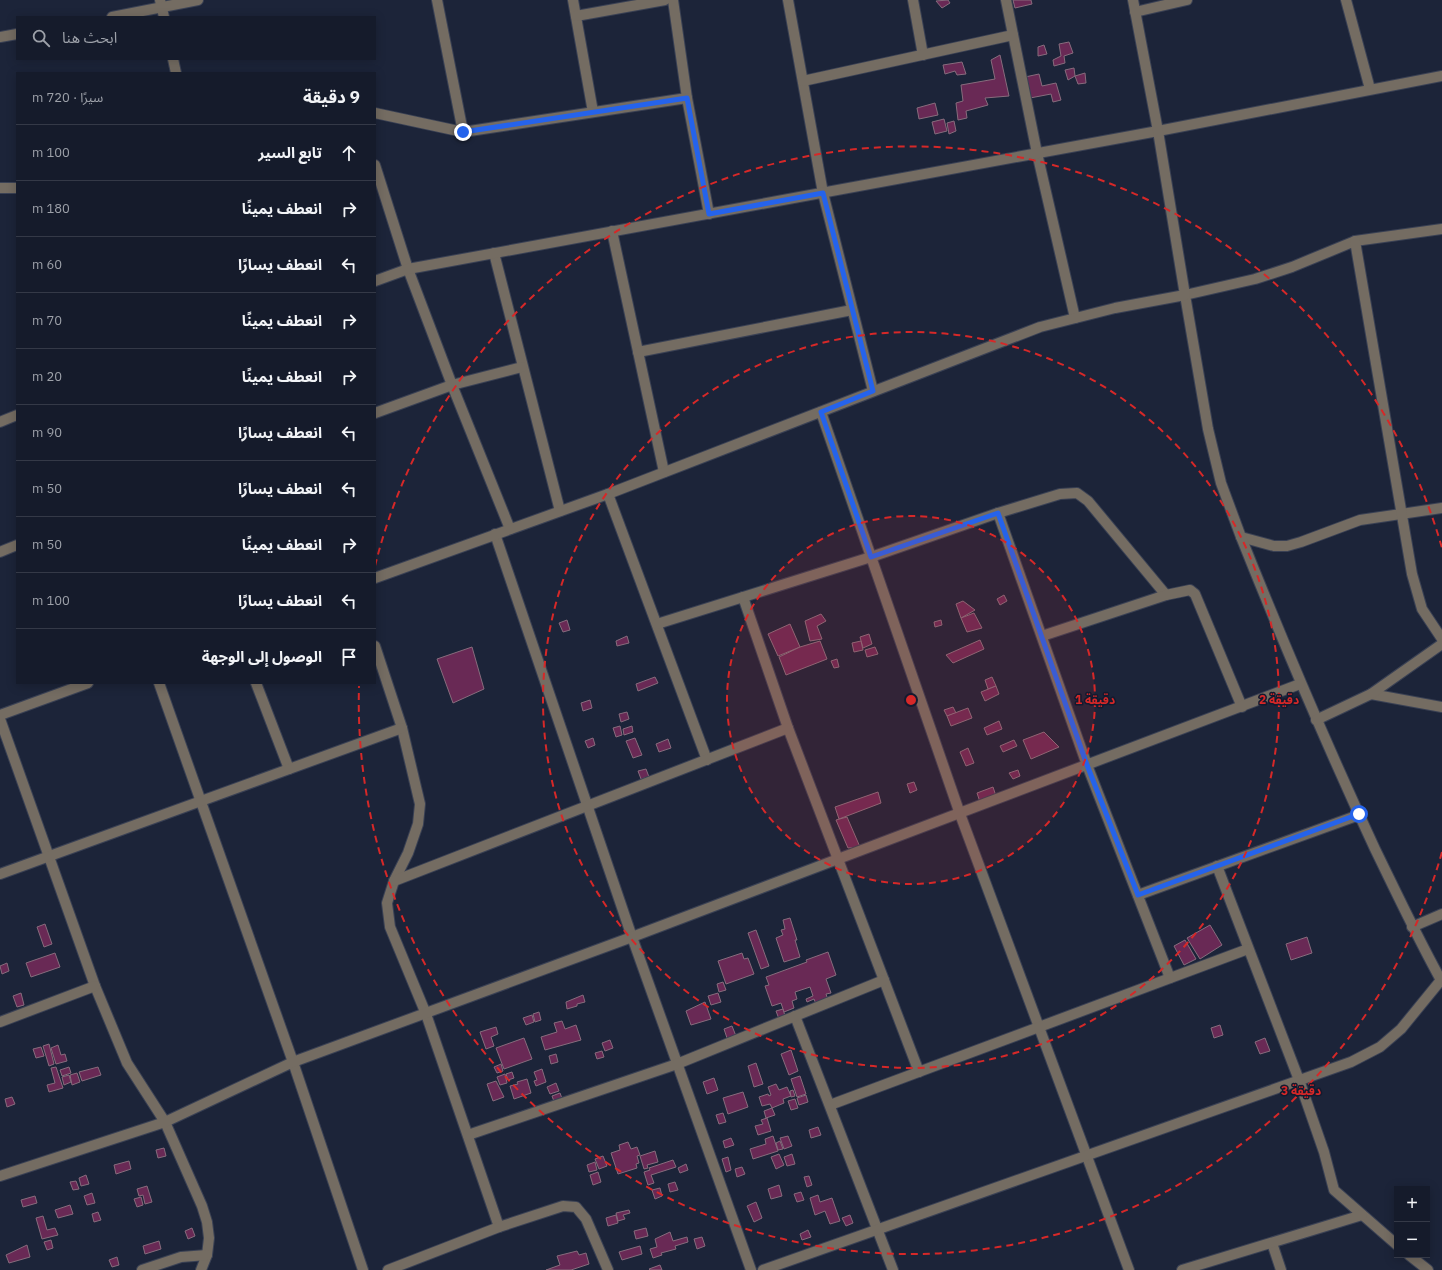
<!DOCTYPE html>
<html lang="ar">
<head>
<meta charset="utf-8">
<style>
	body { margin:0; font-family:"IBM Plex Sans","Noto Sans Arabic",sans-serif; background:#1e2433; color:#f1f3f6; direction:rtl }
	.controls { position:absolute; right:12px; bottom:12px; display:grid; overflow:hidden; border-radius:0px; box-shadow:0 2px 10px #0003 }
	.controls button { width:36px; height:36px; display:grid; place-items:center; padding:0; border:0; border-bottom:1px solid #343947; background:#151b2b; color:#f1f3f6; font:20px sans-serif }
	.stop { position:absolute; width:12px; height:12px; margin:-9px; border:3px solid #2563eb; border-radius:50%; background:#fff }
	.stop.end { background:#2563eb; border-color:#fff; box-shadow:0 1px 4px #0008 }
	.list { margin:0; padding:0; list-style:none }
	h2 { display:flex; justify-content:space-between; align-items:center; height:52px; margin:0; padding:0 16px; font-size:17px }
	h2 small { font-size:13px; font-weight:400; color:#9da1a9 }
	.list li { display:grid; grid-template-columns:26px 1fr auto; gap:12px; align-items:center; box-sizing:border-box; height:56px; padding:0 16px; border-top:1px solid #343947 }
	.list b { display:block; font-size:15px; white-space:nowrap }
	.list em { font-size:13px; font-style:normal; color:#9da1a9 }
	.icon { flex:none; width:22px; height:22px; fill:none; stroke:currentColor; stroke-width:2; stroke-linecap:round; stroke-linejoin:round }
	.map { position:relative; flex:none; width:1442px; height:1270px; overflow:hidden; direction:ltr }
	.search { position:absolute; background:#151b2b; box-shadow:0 2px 10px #0003; left:16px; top:16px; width:360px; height:44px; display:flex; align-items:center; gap:10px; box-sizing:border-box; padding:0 14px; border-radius:0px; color:#9da1a9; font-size:15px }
	.panel { position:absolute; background:#151b2b; box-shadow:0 2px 10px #0003; left:16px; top:72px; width:360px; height:612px; border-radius:0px; direction:rtl }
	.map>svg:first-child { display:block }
</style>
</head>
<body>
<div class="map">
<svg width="1442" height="1270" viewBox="0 0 1442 1270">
	<rect width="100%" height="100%" fill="#1c2439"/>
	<g fill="#692955" stroke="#876c7d">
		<polygon points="948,0 950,3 942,8 936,1"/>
		<polygon points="1013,0 1031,0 1032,4 1015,8"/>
		<polygon points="1069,42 1073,53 1064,56 1065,63 1054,66 1053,60 1061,56 1059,44"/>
		<polygon points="1044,45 1047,54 1038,56 1038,47"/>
		<polygon points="1000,55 1009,96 985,98 988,105 966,111 967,118 958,120 956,103 963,101 961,85 995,79 991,60"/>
		<polygon points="962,62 966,74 957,75 955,71 945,74 943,65"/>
		<polygon points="1074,68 1075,76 1068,80 1065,70"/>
		<polygon points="1085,73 1086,83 1078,84 1075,76"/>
		<polygon points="1039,74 1042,86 1056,83 1061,100 1053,102 1051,94 1030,98 1025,77"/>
		<polygon points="935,103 938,115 919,119 917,108"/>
		<polygon points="944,119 947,131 935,134 932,122"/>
		<polygon points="954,121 956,131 949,134 947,123"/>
		<polygon points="1004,595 1007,601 1000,605 997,599"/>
		<polygon points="963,601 975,610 961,618 956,604"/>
		<polygon points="974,613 982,628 967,632 961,618"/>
		<polygon points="821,614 826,621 817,626 822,639 810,641 805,621"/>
		<polygon points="567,620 570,630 563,632 559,623"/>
		<polygon points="941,620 942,625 935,627 934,622"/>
		<polygon points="790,624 800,647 778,656 768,634"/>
		<polygon points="869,634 872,644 863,648 860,637"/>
		<polygon points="627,636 629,643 617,646 616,641"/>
		<polygon points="980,640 984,649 953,663 946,655"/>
		<polygon points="820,641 827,659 786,675 779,657 800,647"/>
		<polygon points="861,641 863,650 854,652 852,643"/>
		<polygon points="472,647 484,689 453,703 437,659"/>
		<polygon points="875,647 878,654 867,657 865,650"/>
		<polygon points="837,659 839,667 834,668 831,661"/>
		<polygon points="655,677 658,683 638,691 636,684"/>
		<polygon points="992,677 996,686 988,689 985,680"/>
		<polygon points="996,686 999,694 985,701 981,692"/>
		<polygon points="590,700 592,708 583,711 581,703"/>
		<polygon points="953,707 956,713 947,716 944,710"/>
		<polygon points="968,708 972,718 951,726 947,716"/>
		<polygon points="627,712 629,719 621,722 619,714"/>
		<polygon points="999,721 1002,729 987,735 984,728"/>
		<polygon points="620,726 622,735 616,737 613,728"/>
		<polygon points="632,726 633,732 624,735 623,729"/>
		<polygon points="1044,732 1059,747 1031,759 1023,740"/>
		<polygon points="593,738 595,745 588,748 585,741"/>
		<polygon points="635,738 642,755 633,758 626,741"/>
		<polygon points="668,739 671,748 659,752 656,744"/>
		<polygon points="1014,740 1017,746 1003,752 1000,746"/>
		<polygon points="968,748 974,763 966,766 960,752"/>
		<polygon points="646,769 649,777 641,779 638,771"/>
		<polygon points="1018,770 1020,776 1013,779 1009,773"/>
		<polygon points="914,782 917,790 910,793 907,784"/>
		<polygon points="993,787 996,796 980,802 977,793"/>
		<polygon points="878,792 881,803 839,819 835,807"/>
		<polygon points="847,817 860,847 848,848 836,820"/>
		<polygon points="790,918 797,940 795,940 800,957 784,962 776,938 783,935 781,930 785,929 783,920"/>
		<polygon points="45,924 52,944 44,947 37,927"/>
		<polygon points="1210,925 1222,945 1200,959 1187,938"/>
		<polygon points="756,930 769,966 761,969 748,933"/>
		<polygon points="1307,937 1312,953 1291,960 1286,944"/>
		<polygon points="1185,940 1196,959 1184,965 1174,946"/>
		<polygon points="828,952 836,975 826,979 831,993 826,994 828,1000 816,1004 814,999 807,1002 806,999 813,996 810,987 795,992 797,999 792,1001 794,1008 784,1012 781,1003 772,1006 765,986 769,985 766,977 807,962 806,960"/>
		<polygon points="55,953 60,967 31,977 26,963"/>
		<polygon points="742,953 744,959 748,958 754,974 726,984 718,961"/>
		<polygon points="7,963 9,971 2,974 0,966"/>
		<polygon points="723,982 726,990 719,992 717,984"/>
		<polygon points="21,993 24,1005 17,1007 13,996"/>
		<polygon points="718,993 721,1002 711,1005 708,996"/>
		<polygon points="583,995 585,1002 577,1004 577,1006 567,1009 566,1002"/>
		<polygon points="705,1002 711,1019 691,1025 686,1011"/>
		<polygon points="783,1009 785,1016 779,1019 776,1011"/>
		<polygon points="539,1012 541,1020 535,1022 533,1014"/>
		<polygon points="532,1015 534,1022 526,1025 523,1018"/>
		<polygon points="562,1021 565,1029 576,1025 581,1040 545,1050 541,1037 557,1032 554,1023"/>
		<polygon points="1220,1025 1223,1035 1214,1038 1211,1028"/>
		<polygon points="732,1026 736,1036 727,1038 724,1029"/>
		<polygon points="496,1027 498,1034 491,1037 494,1046 486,1049 480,1032"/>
		<polygon points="524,1038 532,1059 504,1069 496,1048"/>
		<polygon points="1265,1038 1270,1051 1260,1054 1255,1042"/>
		<polygon points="610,1040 613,1048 605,1051 602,1043"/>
		<polygon points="49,1044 54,1064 49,1066 43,1046"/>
		<polygon points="58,1045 61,1055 65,1054 67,1061 56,1064 51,1048"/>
		<polygon points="41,1047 44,1056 36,1058 33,1049"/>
		<polygon points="791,1050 798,1071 789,1075 781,1054"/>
		<polygon points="602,1051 604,1057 597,1059 595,1053"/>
		<polygon points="556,1054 558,1062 551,1064 549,1056"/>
		<polygon points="756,1063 763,1084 754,1087 748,1066"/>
		<polygon points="501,1064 503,1071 497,1073 494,1067"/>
		<polygon points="56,1067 63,1088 49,1092 47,1085 55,1083 51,1068"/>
		<polygon points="69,1067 71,1073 62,1076 60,1070"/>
		<polygon points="98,1067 101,1075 82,1081 79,1072"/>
		<polygon points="542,1069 546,1082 536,1086 534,1081 537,1080 534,1072"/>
		<polygon points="512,1072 514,1078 508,1080 506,1074"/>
		<polygon points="77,1073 80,1082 72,1085 70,1075"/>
		<polygon points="505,1074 507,1083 500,1085 497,1077"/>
		<polygon points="69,1075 71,1082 64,1085 62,1077"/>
		<polygon points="800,1076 806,1094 797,1097 791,1079"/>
		<polygon points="714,1078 718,1090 707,1094 703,1082"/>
		<polygon points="527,1079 531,1093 514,1099 510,1086 518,1084 517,1082"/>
		<polygon points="496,1081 504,1097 493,1101 487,1084"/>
		<polygon points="556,1083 559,1091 550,1094 547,1087"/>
		<polygon points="776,1084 779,1090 787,1087 791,1096 783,1099 784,1103 772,1108 770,1104 762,1106 759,1097 768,1094 769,1096 771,1095 768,1087"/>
		<polygon points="793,1090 795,1096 791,1097 790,1091"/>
		<polygon points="743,1092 748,1107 728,1114 723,1098"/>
		<polygon points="560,1093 563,1101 555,1104 552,1096"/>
		<polygon points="806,1095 808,1102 799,1105 797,1098"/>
		<polygon points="12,1097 15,1104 7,1107 5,1099"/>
		<polygon points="795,1099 798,1108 791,1110 788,1101"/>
		<polygon points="772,1108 775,1115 766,1118 764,1111"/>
		<polygon points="723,1113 726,1122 719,1124 716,1115"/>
		<polygon points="767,1118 771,1131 758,1135 755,1126 763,1124 761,1120"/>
		<polygon points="818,1127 821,1135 811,1138 809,1130"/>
		<polygon points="773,1136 778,1151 753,1159 750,1149 766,1144 765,1139"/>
		<polygon points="788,1136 792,1146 784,1149 780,1138"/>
		<polygon points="731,1138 734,1145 725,1148 723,1141"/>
		<polygon points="780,1141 783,1149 778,1150 776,1143"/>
		<polygon points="628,1142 631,1149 637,1147 640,1155 637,1156 639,1163 636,1164 637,1168 618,1174 611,1153 620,1150 619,1145"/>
		<polygon points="164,1148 166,1156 158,1158 156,1150"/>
		<polygon points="655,1151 658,1162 647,1165 648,1168 644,1169 640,1156"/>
		<polygon points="779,1154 784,1165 776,1169 771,1157"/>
		<polygon points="792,1154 795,1164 787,1166 784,1157"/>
		<polygon points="603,1156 607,1166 599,1169 595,1159"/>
		<polygon points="728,1157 731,1170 726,1172 722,1159"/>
		<polygon points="673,1160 676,1167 651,1175 654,1183 648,1185 644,1172 650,1170 649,1168"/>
		<polygon points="129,1161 131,1169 116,1174 114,1165"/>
		<polygon points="595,1162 597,1170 589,1172 587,1165"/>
		<polygon points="686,1164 688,1170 680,1173 678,1168"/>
		<polygon points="742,1167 745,1174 737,1177 735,1169"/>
		<polygon points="598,1172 601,1182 593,1185 590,1175"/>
		<polygon points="86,1175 89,1184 81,1186 79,1178"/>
		<polygon points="809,1176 812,1185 807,1187 804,1177"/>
		<polygon points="76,1181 79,1189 73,1190 70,1182"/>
		<polygon points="675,1182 678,1190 670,1192 668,1184"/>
		<polygon points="779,1185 782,1196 771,1199 768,1189"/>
		<polygon points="147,1186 152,1202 145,1204 143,1195 139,1196 137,1189"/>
		<polygon points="660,1188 662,1196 655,1199 652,1190"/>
		<polygon points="801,1192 804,1200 797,1202 794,1194"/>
		<polygon points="92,1193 95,1203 87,1205 84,1196"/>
		<polygon points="818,1195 820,1202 832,1198 840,1221 830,1224 825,1211 815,1215 810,1198"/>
		<polygon points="35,1196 37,1203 23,1207 21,1200"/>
		<polygon points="141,1197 143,1205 137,1207 134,1199"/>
		<polygon points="756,1202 762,1218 754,1222 747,1206"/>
		<polygon points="70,1205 73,1214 58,1218 55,1210"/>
		<polygon points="629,1210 630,1213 623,1215 625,1219 618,1221 616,1213"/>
		<polygon points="98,1212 101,1220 94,1222 92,1214"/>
		<polygon points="616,1215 618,1223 608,1226 606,1218"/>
		<polygon points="850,1215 853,1223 846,1226 842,1218"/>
		<polygon points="43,1216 47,1230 55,1228 58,1235 42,1239 36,1218"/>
		<polygon points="192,1228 195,1236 188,1239 185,1231"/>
		<polygon points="646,1228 648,1236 636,1239 634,1231"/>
		<polygon points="808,1230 811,1237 802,1240 800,1234"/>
		<polygon points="670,1232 673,1241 687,1237 688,1242 675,1246 676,1249 661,1253 662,1255 653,1258 650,1249 657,1247 655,1239"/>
		<polygon points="702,1237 705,1246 697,1249 694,1239"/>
		<polygon points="51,1240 53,1248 47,1250 44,1242"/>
		<polygon points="159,1241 161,1249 145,1254 143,1246"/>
		<polygon points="27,1245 30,1257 9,1263 6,1255"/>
		<polygon points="640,1246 642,1254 622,1260 619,1252"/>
		<polygon points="577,1251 579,1255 586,1253 589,1264 571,1270 546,1270 560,1265 557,1256"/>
		<polygon points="117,1257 119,1265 112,1267 109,1260"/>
		<polygon points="660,1265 662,1270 650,1270 649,1269"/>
	</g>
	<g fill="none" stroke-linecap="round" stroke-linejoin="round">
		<defs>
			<g id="minor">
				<polyline points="160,0 164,17"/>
				<polyline points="437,0 463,132"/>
				<polyline points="573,0 593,112"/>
				<polyline points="673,0 687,98 709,214"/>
				<polyline points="788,0 823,193 873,391"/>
				<polyline points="913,0 923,55"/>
				<polyline points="1006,0 1037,153 1075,318"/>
				<polyline points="1346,0 1370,89"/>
				<polyline points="1135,12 1187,0"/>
				<polyline points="576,16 665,0"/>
				<polyline points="112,17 198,0"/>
				<polyline points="0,37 17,34"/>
				<polyline points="173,59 176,73"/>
				<polyline points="803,81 1013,35"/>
				<polyline points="375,113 463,132 687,98"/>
				<polyline points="375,165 408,269 452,385 510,529"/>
				<polyline points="0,188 17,188"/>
				<polyline points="1442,229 1355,241 1292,267 1255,279 1185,295 1208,429 1221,483 1241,537 1274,546 1287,546 1301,542 1360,520 1442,508"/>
				<polyline points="612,231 664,472"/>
				<polyline points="1355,241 1412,574 1422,609 1442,639"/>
				<polyline points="494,253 560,511"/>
				<polyline points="375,281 408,269 1158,131 1442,76"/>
				<polyline points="638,352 852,310"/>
				<polyline points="821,412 960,814 1129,1270"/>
				<polyline points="375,413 452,385 522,367"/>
				<polyline points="0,422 17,415"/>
				<polyline points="608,494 707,760"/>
				<polyline points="998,513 1087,765 1170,978"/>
				<polyline points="495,534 632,937 751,1270"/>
				<path d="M1241,537C1283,642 1327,746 1375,849C1397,894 1418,939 1442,982"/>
				<polyline points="0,552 17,545"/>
				<polyline points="743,597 788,728 919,1072"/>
				<polyline points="657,624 871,557 998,513 1060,494 1077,493 1088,501 1166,595"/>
				<polyline points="1042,636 1166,595 1190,590 1195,594 1242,707"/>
				<polyline points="375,646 402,728 420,804 418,824 408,853 394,881 387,903 390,927 426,1014 499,1227"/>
				<polyline points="159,683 293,1062 363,1270"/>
				<polyline points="256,683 289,769"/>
				<polyline points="1371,694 1442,707"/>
				<polyline points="0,719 95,986 127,1063 165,1122 202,1206 207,1222 209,1238 207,1255 201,1270"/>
				<polyline points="1316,720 1371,694 1442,644"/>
				<polyline points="1217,866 1299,1080 1324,1152 1334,1190 1397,1245"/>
				<polyline points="0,874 402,728"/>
				<polyline points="394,881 788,728"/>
				<polyline points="1138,895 1359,815"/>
				<polyline points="1412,927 1442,914"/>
				<polyline points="795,1016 893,1270"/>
				<polyline points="0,1022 95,986"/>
				<polyline points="830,1105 1248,949"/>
				<polyline points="468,1135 677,1064 884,980"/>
				<polyline points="0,1176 165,1122 293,1062 632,937 1300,684"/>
				<polyline points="1272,1243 1281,1270"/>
				<polyline points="1409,1255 1428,1270"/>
				<polyline points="142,1270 181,1257 207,1255"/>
				<polyline points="388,1270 499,1227 563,1206 576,1207 586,1219 608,1270"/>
				<polyline points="763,1270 1351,1062 1380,1047 1401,1029 1441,980"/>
				<polyline points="1182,1270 1362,1215"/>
			</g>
			<g id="tertiary">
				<polyline points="375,578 608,494 1040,327 1115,308 1185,295 1158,131 1133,0"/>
				<polyline points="0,715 88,683"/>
			</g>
		</defs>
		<use href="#minor" stroke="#3a4154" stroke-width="12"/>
		<use href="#tertiary" stroke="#3a4154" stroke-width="12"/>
		<use href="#minor" stroke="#746c62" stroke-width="10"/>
		<use href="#tertiary" stroke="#746c62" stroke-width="10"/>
	</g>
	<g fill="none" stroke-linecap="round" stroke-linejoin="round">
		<polyline stroke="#2563eb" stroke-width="5" points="463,132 687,98 709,214 823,193 873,391 821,412 871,557 998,513 1087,765 1138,895 1359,814"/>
	</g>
	<circle cx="911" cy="700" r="184" fill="#d62828" fill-opacity=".12"/>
	<g fill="none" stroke="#d62828" stroke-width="2" stroke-dasharray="7 5">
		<circle cx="911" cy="700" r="184"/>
		<circle cx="911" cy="700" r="368"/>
		<path d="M1442 852A552 552 0 0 1 359 686M375 566A552 552 0 0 1 1442 548"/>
	</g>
	<circle cx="911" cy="700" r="6" fill="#d62828" stroke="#131a2f" stroke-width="2"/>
	<g font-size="12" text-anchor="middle" font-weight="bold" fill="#d62828" stroke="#131a2f" stroke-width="3" stroke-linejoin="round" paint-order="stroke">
		<text x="1095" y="704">1 دقيقة</text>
		<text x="1279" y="704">2 دقيقة</text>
		<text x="1301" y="1095">3 دقيقة</text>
	</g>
</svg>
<div class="controls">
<button>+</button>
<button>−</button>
</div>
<div class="stop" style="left:1359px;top:814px"></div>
<div class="stop end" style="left:463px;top:132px"></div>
<div class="search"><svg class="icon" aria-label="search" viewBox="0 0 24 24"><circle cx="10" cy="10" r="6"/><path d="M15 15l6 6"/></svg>ابحث هنا</div>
<section class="panel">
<h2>9 دقيقة<small>سيرًا · 720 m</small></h2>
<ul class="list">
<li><svg class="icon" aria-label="ahead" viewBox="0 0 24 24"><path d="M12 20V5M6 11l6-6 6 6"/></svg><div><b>تابع السير</b></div><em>100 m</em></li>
<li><svg class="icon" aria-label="right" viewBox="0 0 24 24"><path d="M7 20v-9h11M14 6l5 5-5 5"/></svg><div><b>انعطف يمينًا</b></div><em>180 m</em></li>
<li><svg class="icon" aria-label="left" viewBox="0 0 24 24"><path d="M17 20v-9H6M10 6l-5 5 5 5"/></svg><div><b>انعطف يسارًا</b></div><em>60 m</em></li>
<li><svg class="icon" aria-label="right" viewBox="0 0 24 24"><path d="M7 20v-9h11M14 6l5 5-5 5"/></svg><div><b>انعطف يمينًا</b></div><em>70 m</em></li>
<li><svg class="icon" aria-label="right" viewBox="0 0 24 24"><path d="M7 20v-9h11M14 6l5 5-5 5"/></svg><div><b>انعطف يمينًا</b></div><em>20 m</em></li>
<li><svg class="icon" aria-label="left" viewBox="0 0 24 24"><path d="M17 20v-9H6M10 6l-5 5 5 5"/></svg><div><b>انعطف يسارًا</b></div><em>90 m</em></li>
<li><svg class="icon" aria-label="left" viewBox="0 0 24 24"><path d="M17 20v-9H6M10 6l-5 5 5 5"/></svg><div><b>انعطف يسارًا</b></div><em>50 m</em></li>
<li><svg class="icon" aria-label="right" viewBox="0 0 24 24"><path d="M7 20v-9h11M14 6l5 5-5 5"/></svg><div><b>انعطف يمينًا</b></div><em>50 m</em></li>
<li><svg class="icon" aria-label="left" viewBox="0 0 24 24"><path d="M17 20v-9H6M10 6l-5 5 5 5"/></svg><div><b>انعطف يسارًا</b></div><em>100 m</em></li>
<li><svg class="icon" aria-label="arrive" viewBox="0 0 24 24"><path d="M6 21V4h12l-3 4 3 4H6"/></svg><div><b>الوصول إلى الوجهة</b></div></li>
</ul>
</section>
</div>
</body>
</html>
